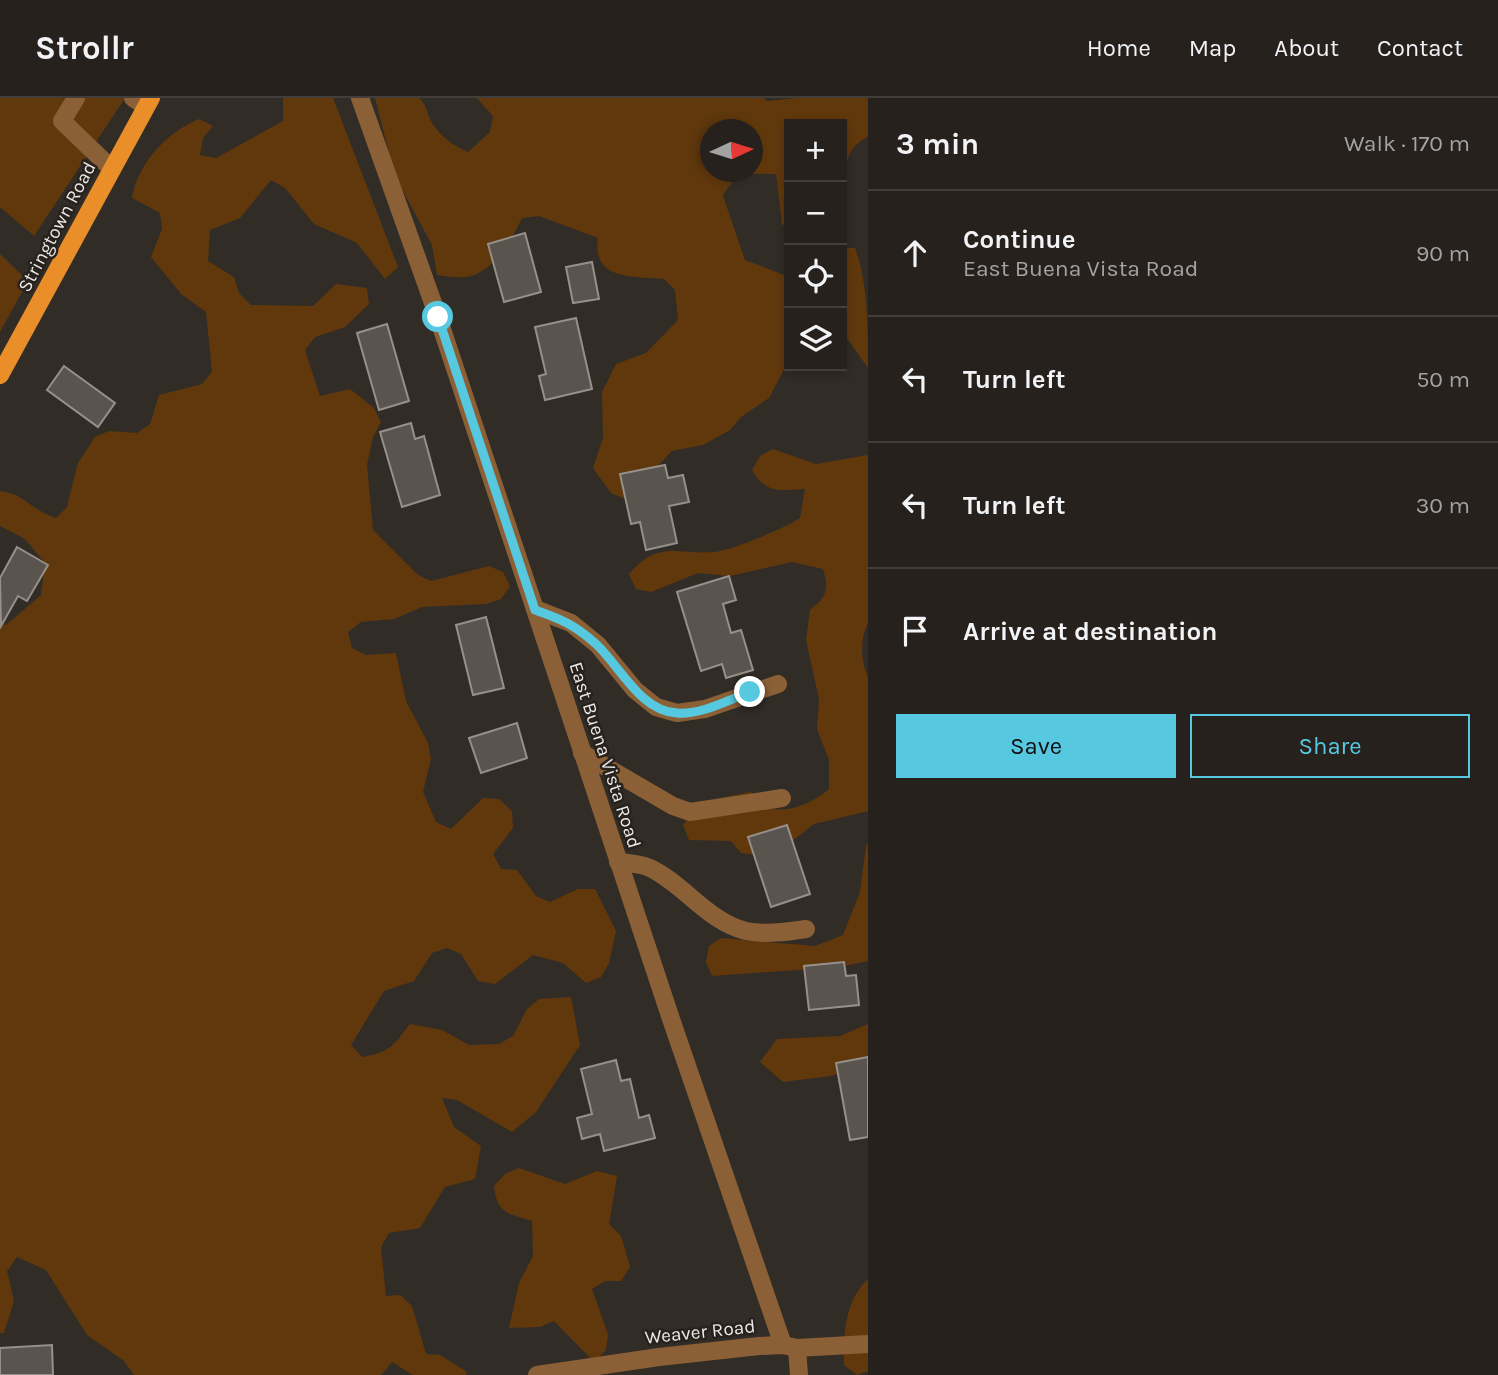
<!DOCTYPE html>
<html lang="en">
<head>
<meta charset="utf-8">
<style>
	body { margin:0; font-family:Karla,sans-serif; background:#322e2a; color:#f1f3f6 }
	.controls { position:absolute; right:21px; top:21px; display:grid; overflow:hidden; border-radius:0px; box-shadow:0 4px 10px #0003 }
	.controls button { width:63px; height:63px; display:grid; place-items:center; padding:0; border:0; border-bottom:2px solid #423e3b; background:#26211d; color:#f1f3f6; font:35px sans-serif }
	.compass { position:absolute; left:700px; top:21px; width:63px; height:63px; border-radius:50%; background:#26211d; box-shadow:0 4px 10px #0003; rotate:86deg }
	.stop { position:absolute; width:21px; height:21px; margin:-16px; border:5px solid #56c9e0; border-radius:50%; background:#fff }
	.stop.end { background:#56c9e0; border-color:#fff; box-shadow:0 2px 7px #0008 }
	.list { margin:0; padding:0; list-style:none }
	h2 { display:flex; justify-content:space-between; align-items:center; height:91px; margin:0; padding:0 28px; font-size:30px }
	h2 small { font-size:23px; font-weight:400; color:#a4a3a4 }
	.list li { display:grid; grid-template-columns:46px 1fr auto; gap:21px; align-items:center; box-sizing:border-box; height:126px; padding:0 28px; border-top:2px solid #423e3b }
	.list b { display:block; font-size:26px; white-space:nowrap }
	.list p { margin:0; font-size:23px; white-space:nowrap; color:#a4a3a4 }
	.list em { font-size:23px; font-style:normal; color:#a4a3a4 }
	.actions { display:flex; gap:14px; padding:21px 28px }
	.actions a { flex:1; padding:16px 0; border:2px solid #56c9e0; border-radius:0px; text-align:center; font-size:24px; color:#56c9e0 }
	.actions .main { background:#56c9e0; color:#111 }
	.icon { flex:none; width:38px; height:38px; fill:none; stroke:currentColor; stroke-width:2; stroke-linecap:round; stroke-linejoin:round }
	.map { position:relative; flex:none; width:868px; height:1277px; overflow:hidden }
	header { display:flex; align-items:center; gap:42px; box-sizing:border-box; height:98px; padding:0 35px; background:#26211d; border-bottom:2px solid #423e3b }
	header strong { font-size:33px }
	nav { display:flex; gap:38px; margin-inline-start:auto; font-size:24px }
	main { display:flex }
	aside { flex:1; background:#26211d }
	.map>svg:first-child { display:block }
</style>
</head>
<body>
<header>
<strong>Strollr</strong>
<nav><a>Home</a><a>Map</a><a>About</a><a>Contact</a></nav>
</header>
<main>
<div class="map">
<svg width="868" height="1277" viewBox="0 0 868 1277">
	<rect width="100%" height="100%" fill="#322c27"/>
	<g fill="#60380c" fill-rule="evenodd">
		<polygon points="0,0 125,0 34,138 0,109"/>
		<path d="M283,0H333L398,169L385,181L357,145L314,126L285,90L271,82L240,120L210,132L208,163L234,179L239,195L251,207L313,208L336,186L367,190L369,206L345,229L315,239L305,252L320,298L350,291L374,310L381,324L373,339L367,367L373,432L418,477L431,483L489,468L503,474L510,488L501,501L486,506L422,509L394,521L361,524L348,534L352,550L366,557L396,555L406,603L428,645L431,661L423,694L436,724L451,731L483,700L499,701L512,713L513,730L493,756L501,771L517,772L536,798L550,804L578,791H595L616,833L609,865L601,879L586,885L563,865L533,857L495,886L478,883L461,856L447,850L432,855L414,883L384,893L351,947L362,959C391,954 393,948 410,926L442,932L469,947L499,946L513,938L527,911L539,901L571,899L580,947L536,1014L512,1034L457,1002L442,1000L454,1029L481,1048L475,1081L445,1089L420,1130L389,1135L381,1149L386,1198L400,1197L412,1208L426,1256L440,1257L467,1274L466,1277H413L392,1264L381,1277H134L124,1263L87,1237L46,1172L17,1159L7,1173L14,1203L4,1235H0V525L6,527L41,497L45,465L25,441L0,428V393C24,395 32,413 56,420L67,409L78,365L95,339L109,333L137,335L150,326L159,297L202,286L212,274L206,214L181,196L151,159L162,131L160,115L132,100C138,65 167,34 199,21L213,28L203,40L200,57L216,60L283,23Z"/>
		<path d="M375,0H419C429,10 426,15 432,25C441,39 454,48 468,54L490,34L493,18L477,0H764L767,3L797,0H868V38C834,60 854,73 842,103V26H789V126L782,127L776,76C749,76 737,71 723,98L745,162L789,179V262L769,300L741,319L730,332L703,347L672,353L626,401L611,395L593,370L603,340L602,294L616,266L646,255L678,222L675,192L664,181C633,178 592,183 598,140L539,118L522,120C511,142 497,170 471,178C461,181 448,178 437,177L432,147L395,78ZM710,32H752V74H710Z"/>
		<path d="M842,150H855C868,185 868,230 868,270L847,240H842Z"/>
		<polygon points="0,156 28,183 0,234"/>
		<path d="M773,351L816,366L868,357V524C860,542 860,561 868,579V713L814,726L787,747L758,757L741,755L731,743L689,742L683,727L698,709L721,700L751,694C758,699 768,709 775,711C793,714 817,702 829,691V662L817,631L819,601L806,542L810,512C827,498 829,492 823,471L792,464L730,478L698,475L651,494L636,491L629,476C659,441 677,457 714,454C731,453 785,430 800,420L805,391C779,392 767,397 752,372L760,358Z"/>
		<polygon points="868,745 868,863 839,869 712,878 706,864 709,848 721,840 815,848 843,837 860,794 866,748"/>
		<polygon points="868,926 868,967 831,978 783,984 760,964 777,941 840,938"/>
		<path d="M519,1070L565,1086L597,1073L617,1078L609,1126L621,1138L630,1169L621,1183H605L592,1191L608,1236L606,1252L594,1264L554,1223L540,1229L509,1230L519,1185L533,1158L532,1123C508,1115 497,1116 494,1088L505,1076Z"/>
		<path d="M868,1181V1273L857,1277L844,1267C843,1237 845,1202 868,1181Z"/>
	</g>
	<g fill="#5a544f" stroke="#96908a" stroke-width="2">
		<polygon points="525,135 541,194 504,204 488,146"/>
		<polygon points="592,164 599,201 573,205 566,169"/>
		<polygon points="576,220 592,291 545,302 539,278 546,276 535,229"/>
		<polygon points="387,226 409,303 379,312 357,235"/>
		<polygon points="64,268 115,305 98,329 47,292"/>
		<polygon points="411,325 415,341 424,338 440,397 402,409 380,334"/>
		<polygon points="665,367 668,380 683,377 689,404 669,408 677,445 646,452 640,424 631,426 620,376"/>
		<polygon points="17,449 48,467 27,503 18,498 1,528 0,480"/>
		<polygon points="729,478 736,502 723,506 731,535 741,532 753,572 726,580 722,566 701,573 677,494"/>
		<polygon points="486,519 504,590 473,597 456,527"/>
		<polygon points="517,625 527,660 481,675 469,640"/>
		<polygon points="787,727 810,796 771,809 748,739"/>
		<polygon points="844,864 846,878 856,877 859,907 809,912 804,868"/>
		<polygon points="868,959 868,1039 850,1042 836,965"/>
		<polygon points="616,962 621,983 630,981 639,1020 649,1017 655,1040 604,1053 600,1036 582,1041 577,1020 592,1016 581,971"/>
		<polygon points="52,1247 53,1277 0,1277 0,1250"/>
	</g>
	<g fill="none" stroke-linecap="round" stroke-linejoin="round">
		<g stroke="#8c6036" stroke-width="18">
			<polyline points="76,0 62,23 112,71"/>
			<polyline points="133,0 146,8"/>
			<polyline points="360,0 438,219 671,921 783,1247"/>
			<polyline points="535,511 571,525 598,547 635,592 656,609 677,615 705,611 778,586"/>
			<polyline points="582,655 673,708 690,714 782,700"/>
			<path d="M618,764C629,765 641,766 650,770C684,786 708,824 746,833C765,837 787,834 806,831"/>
			<polyline points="797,1250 799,1277"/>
			<polyline points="537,1277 659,1259 759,1248 783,1247 797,1250 868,1246"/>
		</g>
		<polyline stroke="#e98e28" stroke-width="18" points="0,277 151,0"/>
	</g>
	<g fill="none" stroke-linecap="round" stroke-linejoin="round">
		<path stroke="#56c9e0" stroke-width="9" d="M438,219L535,512C561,521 575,527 596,546C620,568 640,613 677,615C701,617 728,602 750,594"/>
	</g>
	<g text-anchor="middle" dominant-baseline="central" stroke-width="5" stroke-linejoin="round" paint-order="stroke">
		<g font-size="19" fill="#ede9e6" stroke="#28221e">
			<text transform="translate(57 129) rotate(-62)">Stringtown Road</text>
			<text transform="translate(605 657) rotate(72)">East Buena Vista Road</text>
			<text transform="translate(700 1234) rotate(-6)">Weaver Road</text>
		</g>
	</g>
</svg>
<div class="controls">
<button>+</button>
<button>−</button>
<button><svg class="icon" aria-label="locate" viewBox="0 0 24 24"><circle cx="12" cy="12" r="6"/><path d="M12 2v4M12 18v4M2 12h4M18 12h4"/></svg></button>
<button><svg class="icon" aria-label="layers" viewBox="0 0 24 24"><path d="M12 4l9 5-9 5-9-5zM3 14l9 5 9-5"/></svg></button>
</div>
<svg class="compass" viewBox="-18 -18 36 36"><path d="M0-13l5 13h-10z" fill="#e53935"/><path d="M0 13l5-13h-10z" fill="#a4a3a4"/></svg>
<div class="stop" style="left:438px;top:219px"></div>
<div class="stop end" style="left:750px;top:594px"></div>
</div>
<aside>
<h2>3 min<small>Walk · 170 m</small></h2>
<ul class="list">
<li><svg class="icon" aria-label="ahead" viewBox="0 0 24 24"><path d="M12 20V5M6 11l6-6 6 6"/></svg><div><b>Continue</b><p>East Buena Vista Road</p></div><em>90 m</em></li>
<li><svg class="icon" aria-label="left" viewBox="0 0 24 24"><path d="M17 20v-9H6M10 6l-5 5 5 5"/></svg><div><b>Turn left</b></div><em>50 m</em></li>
<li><svg class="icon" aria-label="left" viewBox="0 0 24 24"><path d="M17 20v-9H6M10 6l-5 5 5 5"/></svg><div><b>Turn left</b></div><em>30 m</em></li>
<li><svg class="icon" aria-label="arrive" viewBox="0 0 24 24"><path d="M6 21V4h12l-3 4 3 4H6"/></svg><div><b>Arrive at destination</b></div></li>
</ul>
<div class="actions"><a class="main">Save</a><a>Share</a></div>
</aside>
</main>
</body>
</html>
